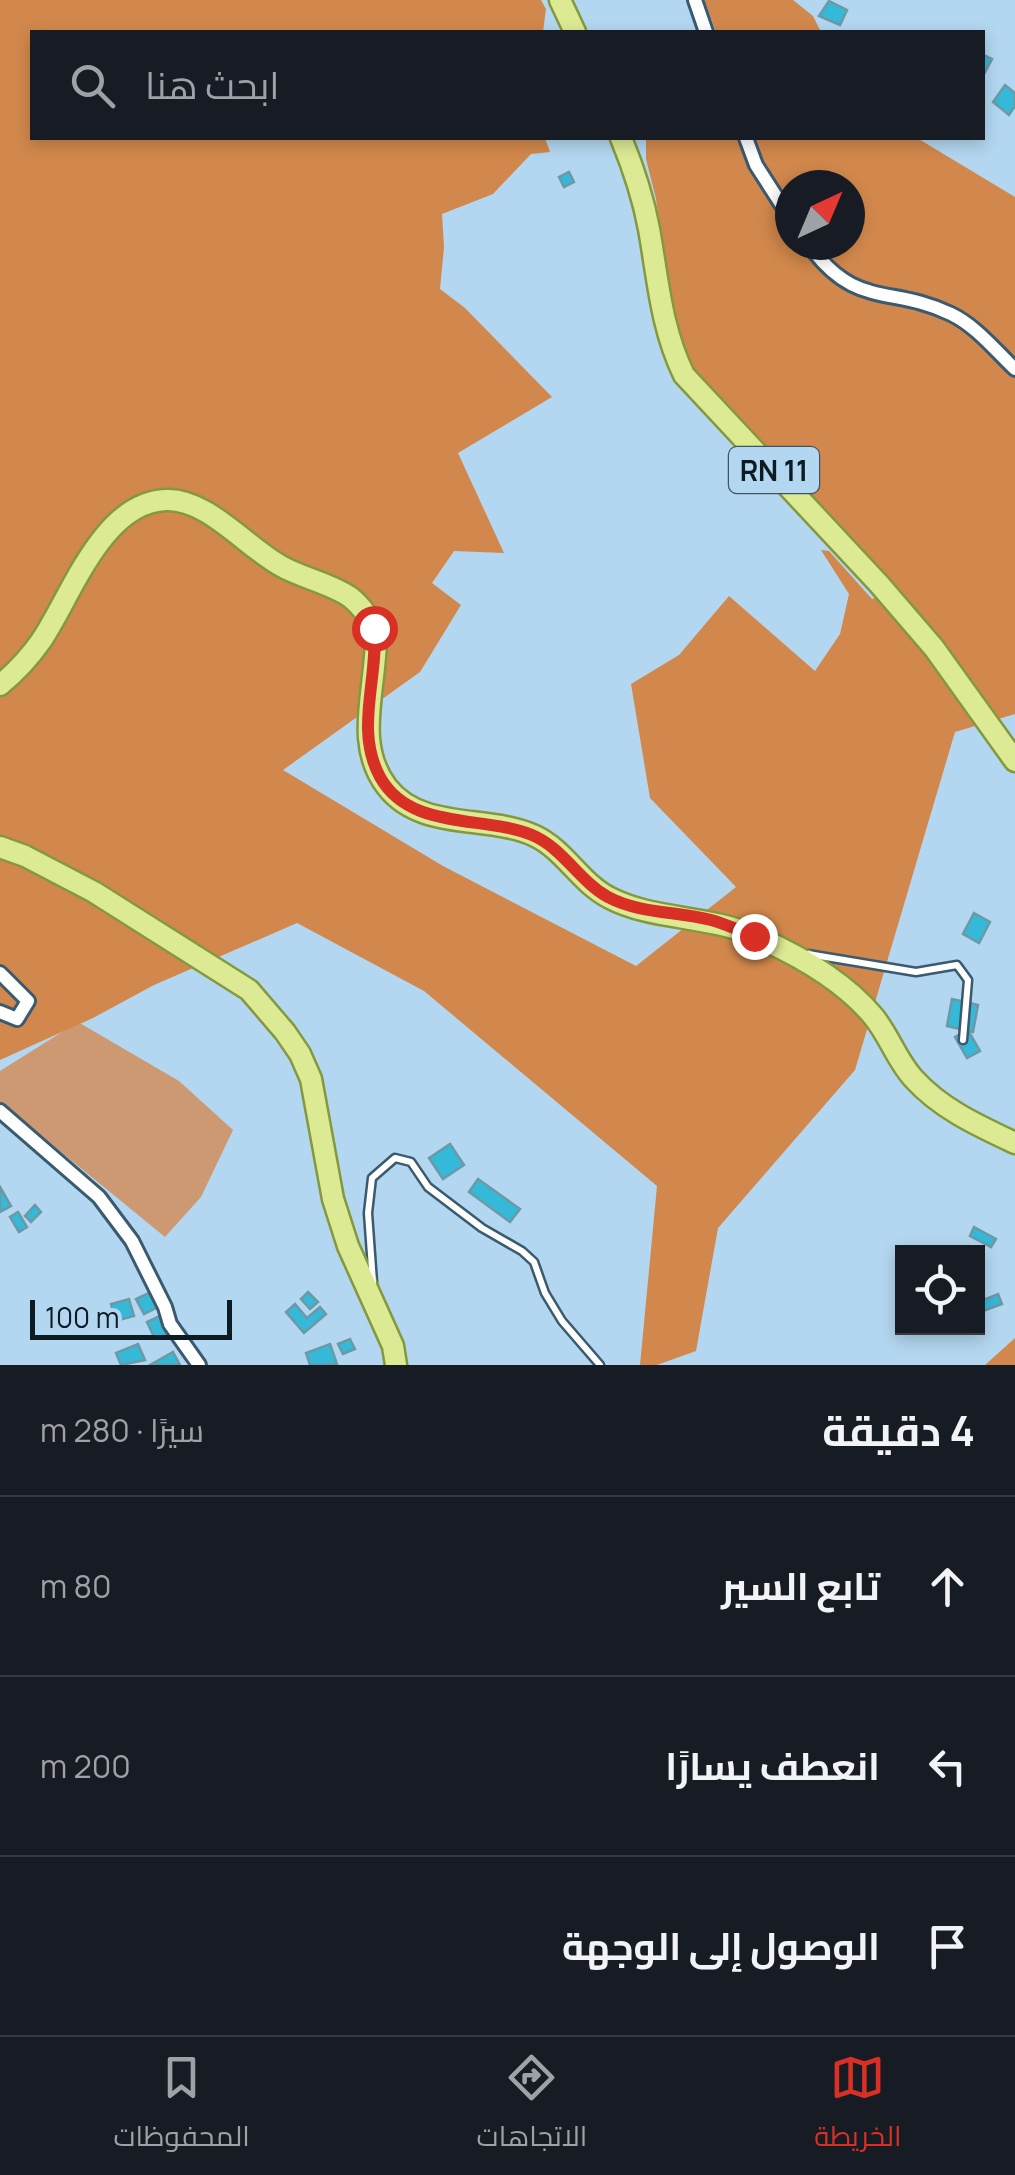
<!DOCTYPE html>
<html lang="ar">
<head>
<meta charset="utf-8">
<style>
	body { margin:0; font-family:Manrope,Cairo,sans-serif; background:#242831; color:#f1f3f6; direction:rtl }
	.controls { position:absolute; right:30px; bottom:30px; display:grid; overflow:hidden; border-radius:0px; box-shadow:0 5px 15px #0003 }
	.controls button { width:90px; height:90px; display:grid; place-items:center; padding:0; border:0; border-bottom:2px solid #363941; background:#171b24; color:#f1f3f6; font:50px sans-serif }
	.compass { position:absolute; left:775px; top:170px; width:90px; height:90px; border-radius:50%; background:#171b24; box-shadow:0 5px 15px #0003; rotate:44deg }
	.scale { position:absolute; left:30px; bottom:25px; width:202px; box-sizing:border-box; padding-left:10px; border:5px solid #0d1b24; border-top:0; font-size:28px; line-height:35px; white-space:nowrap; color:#0d1b24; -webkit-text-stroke:8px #b3d7f0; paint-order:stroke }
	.stop { position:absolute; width:30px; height:30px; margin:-22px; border:8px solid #d93025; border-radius:50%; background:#fff }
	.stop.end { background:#d93025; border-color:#fff; box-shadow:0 2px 10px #0008 }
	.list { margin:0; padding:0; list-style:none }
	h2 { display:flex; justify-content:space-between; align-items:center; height:130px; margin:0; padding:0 40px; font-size:42px }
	h2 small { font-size:32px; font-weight:400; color:#9ea1a6 }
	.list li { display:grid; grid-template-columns:65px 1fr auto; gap:30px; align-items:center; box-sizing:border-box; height:180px; padding:0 40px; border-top:2px solid #363941 }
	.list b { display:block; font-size:38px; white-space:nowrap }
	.list em { font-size:32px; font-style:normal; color:#9ea1a6 }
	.icon { flex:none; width:55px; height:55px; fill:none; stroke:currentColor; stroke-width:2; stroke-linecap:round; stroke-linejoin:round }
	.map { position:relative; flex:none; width:1015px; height:1365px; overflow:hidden; direction:ltr }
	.search { position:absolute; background:#171b24; box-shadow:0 5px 15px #0003; left:30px; right:30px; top:30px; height:110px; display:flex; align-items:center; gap:25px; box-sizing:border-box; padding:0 35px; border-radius:0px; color:#9ea1a6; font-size:38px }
	.sheet { height:670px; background:#171b24 }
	nav { display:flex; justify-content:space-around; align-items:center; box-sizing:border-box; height:140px; border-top:2px solid #363941; background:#171b24; font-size:28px; color:#9ea1a6 }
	nav a { display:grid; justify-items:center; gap:5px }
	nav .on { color:#d93025 }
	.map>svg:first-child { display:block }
</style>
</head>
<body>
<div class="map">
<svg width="1015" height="1365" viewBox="0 0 1015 1365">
	<rect width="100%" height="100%" fill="#b3d7f0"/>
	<polygon fill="#cd9972" points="78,1022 179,1081 233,1130 201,1197 165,1237 0,1102 0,1071"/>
	<g fill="#d2884c" fill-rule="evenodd">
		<path d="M0,0H541L546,9L543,32H32V138H545L550,152L531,154L493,194L442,214L444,247L440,289L465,308L552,397L458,453L504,553L454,551L432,583L461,605L420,672L283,770L443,866L636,966L736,887L650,798L631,684L679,655L729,596L815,671L840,634L849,594L821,550L829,551L872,599L896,591L721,405L689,362L670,303L656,199L646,159V138H917L1015,197V714L955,732L855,1070L718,1228L696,1351L657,1365H640L657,1186L424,991L297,923L154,985L93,1018L0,1060ZM790,185H850V245H790Z"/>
		<polygon points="704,0 793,0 813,16 821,32 716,32"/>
		<polygon points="1015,1338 1015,1365 985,1365"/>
	</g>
	<g fill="#35b9d9" stroke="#6d99a6" stroke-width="2.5">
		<polygon points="829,1 847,10 840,25 819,16"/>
		<polygon points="982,54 992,59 982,78"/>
		<polygon points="1005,85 1015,93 1015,106 1009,115 993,102"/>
		<polygon points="569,172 574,182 564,187 559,177"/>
		<polygon points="974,913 990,922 979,943 963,934"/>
		<polygon points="952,999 978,1005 973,1032 947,1026"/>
		<polygon points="968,1030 980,1051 967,1058 955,1037"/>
		<polygon points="450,1144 464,1165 443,1179 429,1158"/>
		<polygon points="478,1179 520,1209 510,1222 469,1192"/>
		<polygon points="0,1187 11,1206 0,1212"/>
		<polygon points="35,1205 41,1212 31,1222 25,1216"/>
		<polygon points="18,1212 27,1227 19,1232 10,1217"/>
		<polygon points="974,1227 996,1239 991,1247 970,1236"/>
		<polygon points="151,1292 158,1307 144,1314 136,1299"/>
		<polygon points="308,1292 318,1302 310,1309 301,1299"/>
		<polygon points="998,1294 1002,1304 978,1313 978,1302"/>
		<polygon points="129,1299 134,1316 116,1321 111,1304"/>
		<polygon points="295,1304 307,1318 320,1307 326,1314 304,1333 286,1312"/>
		<polygon points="160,1316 169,1333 155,1339 147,1322"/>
		<polygon points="350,1339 355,1349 343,1354 338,1344"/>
		<polygon points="138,1344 145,1360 121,1365 116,1353"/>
		<polygon points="330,1344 337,1364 310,1365 306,1353"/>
		<polygon points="173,1352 180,1365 150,1365"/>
	</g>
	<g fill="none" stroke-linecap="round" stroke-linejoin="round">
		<defs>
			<g id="lane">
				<polyline points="808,954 916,972 957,965 968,980 963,1040"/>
				<polyline points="373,1282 368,1213 372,1178 395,1158 411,1162 428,1187 482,1228 522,1251 534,1262 545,1293 562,1321 600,1365"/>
			</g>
			<g id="street">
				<polyline points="695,0 706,32"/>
				<polyline points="746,138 756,165 790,218"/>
				<path d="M809,245C856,310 891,285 951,314C976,326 995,350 1015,369"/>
				<polyline points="0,973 28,1001 17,1019 0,1012"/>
				<polyline points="0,1111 99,1197 132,1241 165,1307 170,1324 199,1365"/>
			</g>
			<g id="primary">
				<polyline points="560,0 575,32"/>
				<path d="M621,138C633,167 643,197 649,229C658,279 661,328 684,375L879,584L934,648L1015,761"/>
				<path d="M0,685C16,672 29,658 41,641C71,597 102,502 166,500C207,498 246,547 281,566C302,578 330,583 350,597C358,603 369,616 373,626C376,635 376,647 375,656C372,701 357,748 387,787C422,832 489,814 535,836C565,850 580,883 610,898C652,920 708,915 755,936C796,954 844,981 873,1016C889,1035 897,1061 914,1079C941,1109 979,1126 1015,1143"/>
				<polyline points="0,847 25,856 94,892 249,990 285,1032 300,1054 311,1079 333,1199 348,1246 393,1346 396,1365"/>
			</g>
		</defs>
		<use href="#lane" stroke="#3a5a6f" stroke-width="11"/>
		<use href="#street" stroke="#3a5a6f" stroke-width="18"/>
		<use href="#primary" stroke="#84983e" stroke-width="25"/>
		<use href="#lane" stroke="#fff" stroke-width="6"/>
		<use href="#street" stroke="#fff" stroke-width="12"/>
		<use href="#primary" stroke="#dcea94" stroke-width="20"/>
	</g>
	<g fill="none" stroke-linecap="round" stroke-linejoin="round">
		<path stroke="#d93025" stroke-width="12" d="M374,628C379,678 354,729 380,777C410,831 483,815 532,835C563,848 579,881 608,897C640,914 677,911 711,920C726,924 740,931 754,936"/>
	</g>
	<g text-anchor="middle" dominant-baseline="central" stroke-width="8" stroke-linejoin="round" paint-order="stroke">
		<rect fill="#b3d7f0" stroke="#3f5361" stroke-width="2.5" x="729" y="447" width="90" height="46" rx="8"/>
		<g font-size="28" font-weight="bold" fill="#0d1b24">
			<text x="774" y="470">RN 11</text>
		</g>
	</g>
</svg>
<div class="controls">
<button><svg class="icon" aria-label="locate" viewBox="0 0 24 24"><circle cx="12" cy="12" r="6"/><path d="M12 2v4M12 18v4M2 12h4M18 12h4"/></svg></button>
</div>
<svg class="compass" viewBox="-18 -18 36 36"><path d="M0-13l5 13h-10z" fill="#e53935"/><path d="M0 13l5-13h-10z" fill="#9ea1a6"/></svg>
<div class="scale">100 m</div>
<div class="stop" style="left:374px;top:628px"></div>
<div class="stop end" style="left:754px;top:936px"></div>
<div class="search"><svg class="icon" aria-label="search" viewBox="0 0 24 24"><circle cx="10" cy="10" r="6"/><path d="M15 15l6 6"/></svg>ابحث هنا</div>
</div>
<section class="sheet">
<h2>4 دقيقة<small>سيرًا · 280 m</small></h2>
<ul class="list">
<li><svg class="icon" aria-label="ahead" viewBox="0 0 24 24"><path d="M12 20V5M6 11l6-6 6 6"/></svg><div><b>تابع السير</b></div><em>80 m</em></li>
<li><svg class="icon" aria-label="left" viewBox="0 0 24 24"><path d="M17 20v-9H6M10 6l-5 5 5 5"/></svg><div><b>انعطف يسارًا</b></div><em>200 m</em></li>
<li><svg class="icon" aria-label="arrive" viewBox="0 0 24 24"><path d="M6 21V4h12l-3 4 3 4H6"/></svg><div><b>الوصول إلى الوجهة</b></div></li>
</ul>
</section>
<nav>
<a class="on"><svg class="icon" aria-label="map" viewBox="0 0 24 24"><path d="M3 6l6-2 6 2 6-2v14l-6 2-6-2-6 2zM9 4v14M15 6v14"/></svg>الخريطة</a>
<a><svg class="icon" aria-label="directions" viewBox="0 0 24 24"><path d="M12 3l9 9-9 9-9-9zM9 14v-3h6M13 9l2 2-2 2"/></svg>الاتجاهات</a>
<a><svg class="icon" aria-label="saved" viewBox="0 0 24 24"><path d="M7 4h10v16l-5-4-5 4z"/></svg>المحفوظات</a>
</nav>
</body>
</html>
